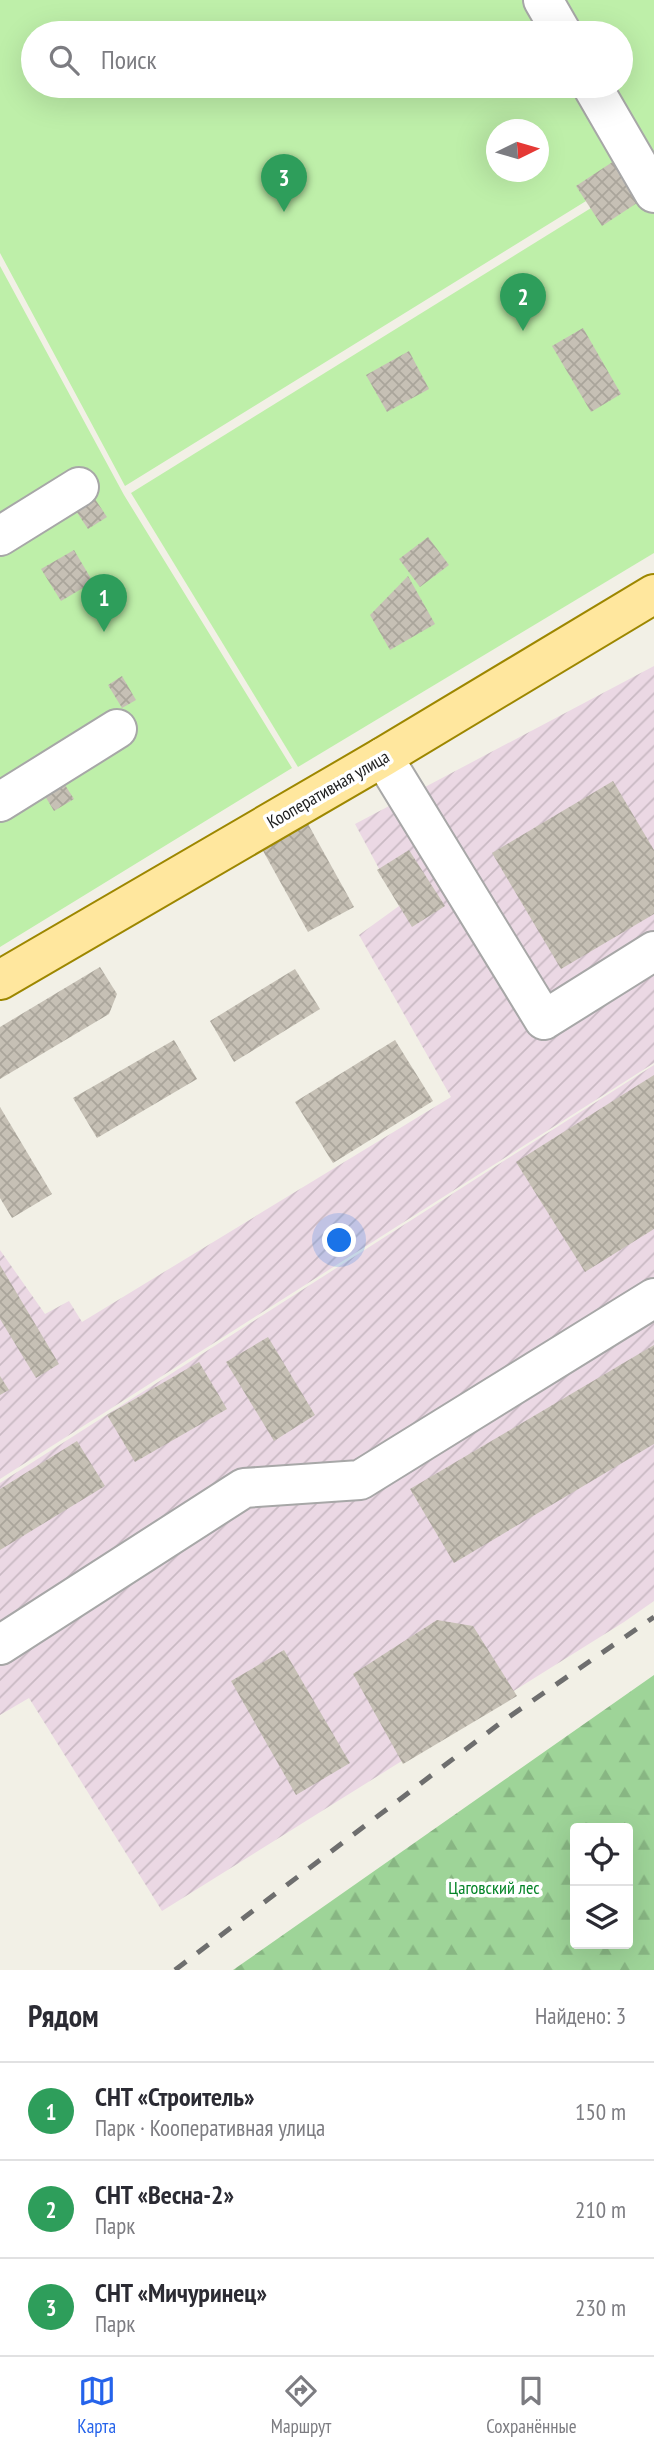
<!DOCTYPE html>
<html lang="ru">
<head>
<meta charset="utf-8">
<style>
	body { margin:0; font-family:"PT Sans Narrow",sans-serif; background:#f2f2f3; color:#2b2b33 }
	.controls { position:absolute; right:21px; bottom:21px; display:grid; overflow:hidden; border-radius:7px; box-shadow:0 7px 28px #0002 }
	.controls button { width:63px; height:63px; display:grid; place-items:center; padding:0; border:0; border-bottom:2px solid #e1e1e2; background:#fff; color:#2b2b33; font:35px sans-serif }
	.compass { position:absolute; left:486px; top:119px; width:63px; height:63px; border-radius:50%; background:#fff; box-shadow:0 7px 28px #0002; rotate:85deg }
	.you { position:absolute; left:340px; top:1241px; width:24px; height:24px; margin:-18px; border:5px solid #fff; border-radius:50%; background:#1a73e8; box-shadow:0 0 0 10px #1a73e833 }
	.badge { display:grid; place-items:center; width:46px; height:46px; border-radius:50%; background:#2563eb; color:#fff; font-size:23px; font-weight:700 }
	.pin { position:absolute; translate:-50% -58px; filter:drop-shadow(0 2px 4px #0008) }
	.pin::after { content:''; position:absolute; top:37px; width:24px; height:21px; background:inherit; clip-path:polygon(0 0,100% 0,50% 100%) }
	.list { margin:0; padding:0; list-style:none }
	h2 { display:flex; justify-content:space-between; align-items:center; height:91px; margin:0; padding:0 28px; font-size:30px }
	h2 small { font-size:23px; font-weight:400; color:#7c7c81 }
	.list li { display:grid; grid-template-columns:46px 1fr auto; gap:21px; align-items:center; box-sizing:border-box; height:98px; padding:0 28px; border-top:2px solid #e1e1e2 }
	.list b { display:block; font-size:26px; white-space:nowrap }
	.list p { margin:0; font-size:23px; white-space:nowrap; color:#7c7c81 }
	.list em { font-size:23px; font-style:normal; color:#7c7c81 }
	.icon { flex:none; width:38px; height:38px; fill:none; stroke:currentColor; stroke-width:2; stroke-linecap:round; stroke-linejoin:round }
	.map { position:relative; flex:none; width:654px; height:1970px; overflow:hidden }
	.search { position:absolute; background:#fff; box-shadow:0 7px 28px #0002; left:21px; right:21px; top:21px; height:77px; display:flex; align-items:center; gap:18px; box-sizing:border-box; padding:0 24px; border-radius:38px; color:#7c7c81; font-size:26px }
	.sheet { height:385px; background:#fff }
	nav { display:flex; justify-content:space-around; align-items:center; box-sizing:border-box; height:98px; border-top:2px solid #e1e1e2; background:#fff; font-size:19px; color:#7c7c81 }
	nav a { display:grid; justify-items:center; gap:4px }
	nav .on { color:#2563eb }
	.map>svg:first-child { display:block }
</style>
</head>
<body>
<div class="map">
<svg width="654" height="1970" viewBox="0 0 654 1970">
	<defs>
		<pattern id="industrial-furrows" width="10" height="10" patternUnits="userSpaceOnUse" patternTransform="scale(1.75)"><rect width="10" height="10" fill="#ebd8e4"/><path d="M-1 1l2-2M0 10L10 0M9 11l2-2" fill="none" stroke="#c9b9c3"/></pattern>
		<pattern id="forest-firs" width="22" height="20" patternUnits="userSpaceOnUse" patternTransform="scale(1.75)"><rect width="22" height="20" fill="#9ed498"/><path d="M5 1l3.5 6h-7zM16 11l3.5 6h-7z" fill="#88b683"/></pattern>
		<pattern id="building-cross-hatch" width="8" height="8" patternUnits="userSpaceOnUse" patternTransform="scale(1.75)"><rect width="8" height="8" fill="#c6c0b5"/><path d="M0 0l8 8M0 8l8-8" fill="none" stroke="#aaa59b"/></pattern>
	</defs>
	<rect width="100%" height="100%" fill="#f2f0e6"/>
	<g fill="url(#industrial-furrows)">
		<polygon points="654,666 654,1063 0,1479 0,1250 45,1314 69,1301 82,1322 451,1097 359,935 399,906 355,824"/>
		<polygon points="654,1065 654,1601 624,1622 162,1911 29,1698 0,1715 0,1483"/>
	</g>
	<path fill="url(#forest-firs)" fill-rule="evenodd" d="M654,1675V1970H233ZM575,1828H628V1944H575Z"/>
	<g fill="#beefa9" fill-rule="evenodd">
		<path d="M0,0H654V159L125,486L0,253ZM33,33H621V86H33ZM496,130H538V172H496Z"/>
		<polygon points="654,169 654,553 298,767 131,493"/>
		<polygon points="0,266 124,495 292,768 0,947"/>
	</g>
	<g fill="url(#building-cross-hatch)">
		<polygon points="617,159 643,199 602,226 576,186"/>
		<polygon points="583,328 621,394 591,412 552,346"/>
		<polygon points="409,351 429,389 387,412 366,375"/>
		<polygon points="89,490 107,517 88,529 70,502"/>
		<polygon points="428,537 449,565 420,587 399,559"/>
		<polygon points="74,550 93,582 61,601 41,569"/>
		<polygon points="408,576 435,624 390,650 370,615"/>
		<polygon points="122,676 136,700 122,708 108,685"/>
		<polygon points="58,774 74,799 54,811 39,786"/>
		<polygon points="613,781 654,850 654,914 561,969 492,853"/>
		<polygon points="308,824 354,907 308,932 262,849"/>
		<polygon points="409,850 445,906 412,927 377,870"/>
		<polygon points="100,967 117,994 109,1014 0,1079 0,1027"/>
		<polygon points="295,969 320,1009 234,1062 210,1021"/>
		<polygon points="174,1040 197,1079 97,1138 73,1098"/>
		<polygon points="395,1040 433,1101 333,1163 295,1102"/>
		<polygon points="654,1075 654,1229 585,1272 516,1162"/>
		<polygon points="0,1107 52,1194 12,1218 0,1198"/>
		<polygon points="0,1265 59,1364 36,1378 0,1319"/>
		<polygon points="268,1337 315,1415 274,1441 226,1362"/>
		<polygon points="654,1345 654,1444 454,1563 410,1489"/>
		<polygon points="199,1362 227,1409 135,1462 107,1415"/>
		<polygon points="0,1376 9,1390 0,1395"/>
		<polygon points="77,1441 105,1486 0,1550 0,1489"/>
		<polygon points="437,1620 473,1626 517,1696 403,1764 353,1674"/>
		<polygon points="284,1650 350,1763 296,1795 231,1681"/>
	</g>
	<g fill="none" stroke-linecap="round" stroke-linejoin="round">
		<defs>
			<g id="minor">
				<polyline points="543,0 562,33"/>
				<polyline points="592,86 654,193"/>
				<polyline points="0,536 79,487"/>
				<polyline points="383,757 544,1020 654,951"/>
				<polyline points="0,802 117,729"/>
				<polyline points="0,1645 244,1488 360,1480 654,1298"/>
			</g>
			<polyline id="major" points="0,980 383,757 654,594"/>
		</defs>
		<use href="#minor" stroke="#a7a7a7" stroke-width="42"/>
		<use href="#major" stroke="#9d8700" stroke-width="42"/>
		<use href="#minor" stroke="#fff" stroke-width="38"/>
		<use href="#major" stroke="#ffe79e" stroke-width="38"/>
		<polyline stroke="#6e6e6e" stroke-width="5" stroke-dasharray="14 14" stroke-linecap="butt" points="175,1970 503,1721 654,1617"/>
	</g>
	<g text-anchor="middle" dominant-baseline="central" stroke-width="7" stroke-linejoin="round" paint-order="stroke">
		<g font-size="18" fill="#202020" stroke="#fff">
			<text transform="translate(328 789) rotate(-30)">Кооперативная улица</text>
		</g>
		<g font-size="18" fill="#048427" stroke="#fff">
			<text x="494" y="1887">Цаговский лес</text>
		</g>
	</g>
</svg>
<div class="controls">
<button><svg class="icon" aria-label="locate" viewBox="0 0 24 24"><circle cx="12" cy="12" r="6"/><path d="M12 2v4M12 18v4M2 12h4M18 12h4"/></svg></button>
<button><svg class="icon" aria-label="layers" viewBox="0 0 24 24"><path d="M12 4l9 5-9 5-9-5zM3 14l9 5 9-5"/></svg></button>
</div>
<svg class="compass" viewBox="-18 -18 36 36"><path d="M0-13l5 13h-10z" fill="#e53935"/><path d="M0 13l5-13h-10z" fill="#7c7c81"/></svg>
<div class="you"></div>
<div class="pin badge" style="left:104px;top:632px;background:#2e9e5b">1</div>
<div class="pin badge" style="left:523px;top:331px;background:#2e9e5b">2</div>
<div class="pin badge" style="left:284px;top:212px;background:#2e9e5b">3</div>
<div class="search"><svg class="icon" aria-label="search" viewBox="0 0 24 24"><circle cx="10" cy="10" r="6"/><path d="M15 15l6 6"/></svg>Поиск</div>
</div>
<section class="sheet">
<h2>Рядом<small>Найдено: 3</small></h2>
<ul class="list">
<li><span class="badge" style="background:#2e9e5b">1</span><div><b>СНТ «Строитель»</b><p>Парк · Кооперативная улица</p></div><em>150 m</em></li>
<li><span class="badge" style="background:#2e9e5b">2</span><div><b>СНТ «Весна-2»</b><p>Парк</p></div><em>210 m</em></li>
<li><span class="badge" style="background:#2e9e5b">3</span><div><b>СНТ «Мичуринец»</b><p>Парк</p></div><em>230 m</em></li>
</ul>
</section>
<nav>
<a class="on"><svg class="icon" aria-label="map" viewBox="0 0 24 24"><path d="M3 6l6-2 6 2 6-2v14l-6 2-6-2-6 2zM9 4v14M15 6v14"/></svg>Карта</a>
<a><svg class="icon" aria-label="directions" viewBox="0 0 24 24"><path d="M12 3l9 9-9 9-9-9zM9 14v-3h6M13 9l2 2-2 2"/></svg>Маршрут</a>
<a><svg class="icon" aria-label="saved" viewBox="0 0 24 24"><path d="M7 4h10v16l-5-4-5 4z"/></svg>Сохранённые</a>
</nav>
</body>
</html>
